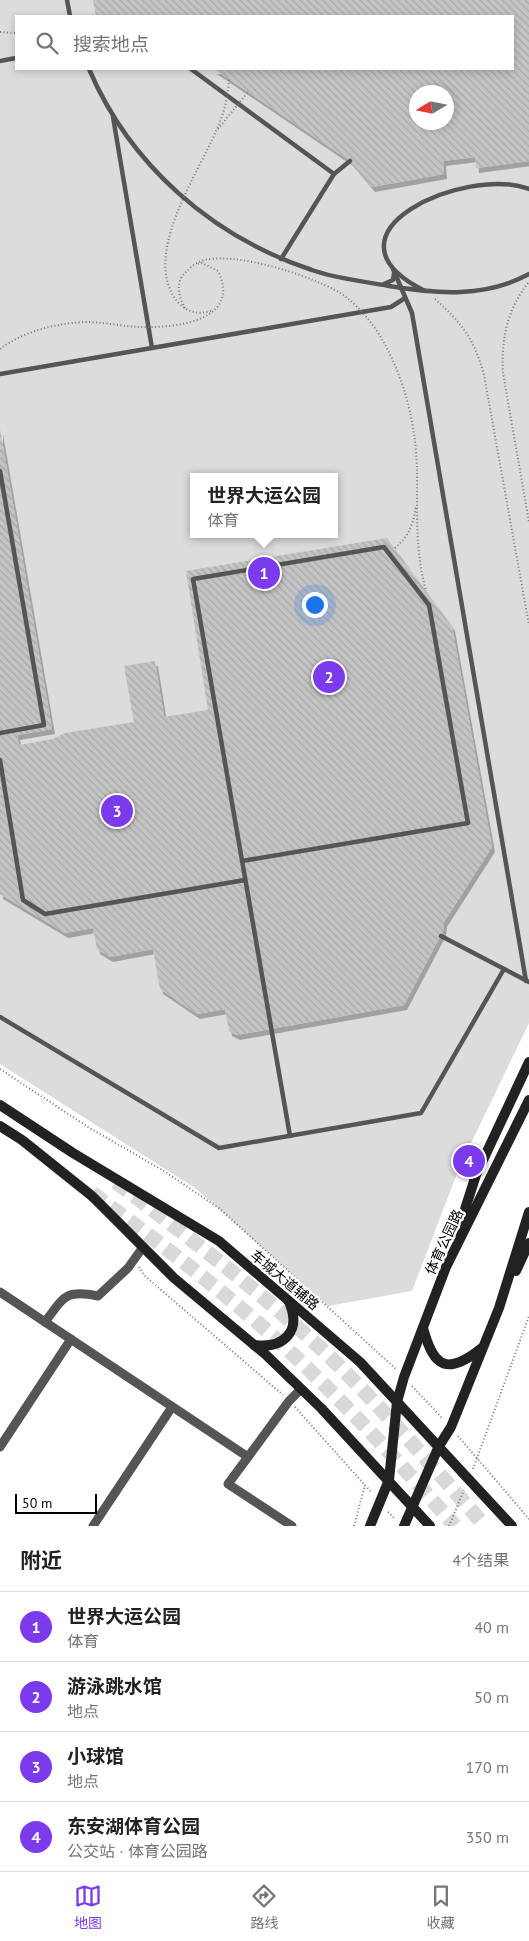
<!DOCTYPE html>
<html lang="zh">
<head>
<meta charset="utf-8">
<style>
	body { margin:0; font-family:"PT Sans","Noto Sans SC",sans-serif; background:#f2f2f2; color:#222 }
	.compass { position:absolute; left:409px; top:85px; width:45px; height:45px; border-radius:50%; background:#fff; box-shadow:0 2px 8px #0003; rotate:260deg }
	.scale { position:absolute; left:15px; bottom:12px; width:82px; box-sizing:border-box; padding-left:5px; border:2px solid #000; border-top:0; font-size:14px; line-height:18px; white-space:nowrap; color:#000; -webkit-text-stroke:4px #fff; paint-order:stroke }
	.you { position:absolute; left:314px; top:604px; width:18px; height:18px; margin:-12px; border:4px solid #fff; border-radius:50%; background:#1a73e8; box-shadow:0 0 0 8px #1a73e833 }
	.badge { display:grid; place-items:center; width:32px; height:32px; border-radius:50%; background:#7c3aed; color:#fff; font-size:16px; font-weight:700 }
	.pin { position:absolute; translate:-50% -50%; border:2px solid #fff; box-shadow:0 1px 5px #0006 }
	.popup { position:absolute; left:190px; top:473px; width:148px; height:65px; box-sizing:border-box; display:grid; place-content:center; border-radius:0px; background:#fff; filter:drop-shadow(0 1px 4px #0005); font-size:16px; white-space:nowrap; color:#767676 }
	.popup b { font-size:19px; color:#222 }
	.popup::after { content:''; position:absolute; left:50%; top:100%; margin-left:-10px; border:10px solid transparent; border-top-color:#fff }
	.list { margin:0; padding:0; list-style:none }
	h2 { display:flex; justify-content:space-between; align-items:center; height:65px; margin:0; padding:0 20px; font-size:21px }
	h2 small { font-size:16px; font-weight:400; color:#767676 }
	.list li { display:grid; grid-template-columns:32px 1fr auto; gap:15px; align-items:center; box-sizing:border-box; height:70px; padding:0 20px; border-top:1px solid #e0e0e0 }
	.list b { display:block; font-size:19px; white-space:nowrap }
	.list p { margin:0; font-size:16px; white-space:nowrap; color:#767676 }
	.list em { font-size:16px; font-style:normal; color:#767676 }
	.icon { flex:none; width:28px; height:28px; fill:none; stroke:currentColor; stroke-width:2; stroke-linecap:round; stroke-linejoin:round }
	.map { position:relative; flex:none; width:529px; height:1526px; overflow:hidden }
	.search { position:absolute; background:#fff; box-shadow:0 2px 8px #0003; left:15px; right:15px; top:15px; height:55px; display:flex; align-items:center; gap:12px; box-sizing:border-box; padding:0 18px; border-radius:0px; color:#767676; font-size:19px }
	.sheet { height:345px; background:#fff }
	nav { display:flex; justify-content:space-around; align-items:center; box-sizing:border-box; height:70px; border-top:1px solid #e0e0e0; background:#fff; font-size:14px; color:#767676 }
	nav a { display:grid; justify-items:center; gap:2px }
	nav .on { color:#7c3aed }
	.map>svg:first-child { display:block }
</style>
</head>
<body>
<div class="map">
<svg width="529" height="1526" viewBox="0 0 529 1526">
	<defs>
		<pattern id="building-back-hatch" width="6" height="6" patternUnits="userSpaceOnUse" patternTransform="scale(1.25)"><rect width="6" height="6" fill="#c4c4c4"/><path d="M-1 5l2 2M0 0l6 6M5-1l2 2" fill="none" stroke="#a7a7a7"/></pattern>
		<filter id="shadow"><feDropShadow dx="3" dy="5" stdDeviation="0" flood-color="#0004"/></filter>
	</defs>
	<rect width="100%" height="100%" fill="#fff"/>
	<path fill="#dcdcdc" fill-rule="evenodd" d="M0,0H529V1023L460,1166L412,1291L328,1306L195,1188L0,1064ZM16,16H513V69H16ZM416,92H446V122H416ZM194,477H334V534H194Z"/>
	<g fill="url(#building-back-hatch)" fill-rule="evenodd" filter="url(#shadow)">
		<path d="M93,0H529V161L476,168L475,157L443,161L444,174L372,187L350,161L214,69H513V16H96ZM416,92H446V122H416Z"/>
		<polygon points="0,429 52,729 17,735 19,745 53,739 65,733 134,722 124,666 155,661 164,717 208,710 186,571 387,538 452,626 492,847 444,922 443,931 404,1005 237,1035 229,1031 225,1009 197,1014 160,989 153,949 110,957 97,949 93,928 65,933 0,894"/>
	</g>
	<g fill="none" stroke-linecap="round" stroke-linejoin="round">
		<g stroke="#d9d9d9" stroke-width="15" stroke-dasharray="15 8" stroke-linecap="butt">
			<path d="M116,1182C190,1238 264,1294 331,1358C385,1411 435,1469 485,1526"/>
			<path d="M92,1193C146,1233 200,1273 251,1317C325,1380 391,1453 455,1526"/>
		</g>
		<g stroke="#777" stroke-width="2" stroke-dasharray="1 2.5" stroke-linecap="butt">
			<polyline points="0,32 16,33"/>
			<path d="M528,283C507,310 501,340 503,373L529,522"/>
			<path d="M435,299C463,324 474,339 484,375L529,625"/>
			<path d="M395,548C409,536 414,523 416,505"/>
			<polyline points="0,1069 88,1127 164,1171 220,1209 397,1370"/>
			<polyline points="139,1267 145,1276 283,1395"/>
			<polyline points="412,1386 443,1419"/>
			<polyline points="295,1407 372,1493"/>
			<polyline points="458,1436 529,1519"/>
			<polyline points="473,1469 529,1316"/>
			<polyline points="388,1512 395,1519"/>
			<polyline points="354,1526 365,1485"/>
			<polyline points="449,1526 464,1490"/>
		</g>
		<g stroke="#555" stroke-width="4.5">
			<polyline points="67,0 70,16"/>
			<polyline points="0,61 16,58"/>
			<path d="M89,69C130,165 212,237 312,270C337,279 363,281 389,286C437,294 485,298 529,274"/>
			<polyline points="191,69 334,174"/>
			<polyline points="113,117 152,348"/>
			<polyline points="281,259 334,174 350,161"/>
			<polyline points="393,269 412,313 526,981"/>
			<polyline points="384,284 393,280 394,273"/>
			<path d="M423,290C312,233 466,165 529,189"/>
			<polyline points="0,374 391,307 405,298"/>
			<polyline points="0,471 44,725 0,733"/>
			<polyline points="0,760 23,900 45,914 245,880"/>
			<polyline points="242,861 468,823 429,605 384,547 193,579 290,1136"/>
			<polyline points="441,936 529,982"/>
			<polyline points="0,1017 219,1148 421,1113 504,969"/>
		</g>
		<g stroke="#555" stroke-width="9">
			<polyline points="0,1292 248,1457 289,1401 301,1389"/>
			<path d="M45,1322C64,1297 65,1289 98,1296L128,1268L143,1247"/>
			<polyline points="0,1447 71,1339"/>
			<polyline points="248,1457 228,1484 292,1526"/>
			<polyline points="93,1526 172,1407"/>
		</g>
		<g stroke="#222" stroke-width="10">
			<polyline points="0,1105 73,1153 219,1241 360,1362 512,1526"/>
			<polyline points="0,1126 22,1140 92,1196 174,1278 265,1354 321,1408 430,1526"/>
			<polyline points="457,1234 476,1175 529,1062"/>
			<polyline points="516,1271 529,1243"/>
			<path d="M423,1328C434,1369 448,1375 482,1348"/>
			<path d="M254,1345C284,1349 302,1331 289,1302"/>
			<polyline points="370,1526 389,1480 397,1402 404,1377 446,1267 529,1100"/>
			<polyline points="404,1526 439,1446 451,1427 499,1308 529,1212"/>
		</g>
		<g stroke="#777" stroke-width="2" stroke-dasharray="1 2.5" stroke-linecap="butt">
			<polyline points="218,129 248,92"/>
			<path d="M185,308C179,297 174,281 187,271C190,268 194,264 199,262C229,248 321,278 346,297C360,308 375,326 383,341C407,384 418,433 417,483C417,521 416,554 426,591"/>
			<path d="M211,311C198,315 186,312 177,301C141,256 198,174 216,131C224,114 228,97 229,79"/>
			<path d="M0,349C24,331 57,323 86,322C105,322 124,327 143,327C177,328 242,320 218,271L202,263L197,264"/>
		</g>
	</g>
	<g text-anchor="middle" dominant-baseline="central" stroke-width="4.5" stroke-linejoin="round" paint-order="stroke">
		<g font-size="14" fill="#000" stroke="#fff">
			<text transform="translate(444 1242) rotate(-65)">体育公园路</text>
			<text transform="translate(285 1280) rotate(40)">车城大道辅路</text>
		</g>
	</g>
</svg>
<svg class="compass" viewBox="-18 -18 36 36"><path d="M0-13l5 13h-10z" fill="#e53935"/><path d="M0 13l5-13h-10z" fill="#767676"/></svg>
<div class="scale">50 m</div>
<div class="you"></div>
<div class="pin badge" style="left:264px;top:573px">1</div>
<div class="popup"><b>世界大运公园</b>体育</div>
<div class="pin badge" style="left:329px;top:677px">2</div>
<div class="pin badge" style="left:117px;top:811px">3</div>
<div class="pin badge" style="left:469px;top:1161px">4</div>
<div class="search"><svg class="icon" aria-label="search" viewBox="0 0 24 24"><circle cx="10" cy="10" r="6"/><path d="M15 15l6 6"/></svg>搜索地点</div>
</div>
<section class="sheet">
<h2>附近<small>4个结果</small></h2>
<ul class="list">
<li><span class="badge">1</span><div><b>世界大运公园</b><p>体育</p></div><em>40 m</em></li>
<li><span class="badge">2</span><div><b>游泳跳水馆</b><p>地点</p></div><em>50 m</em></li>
<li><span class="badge">3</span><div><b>小球馆</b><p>地点</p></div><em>170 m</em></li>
<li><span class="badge">4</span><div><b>东安湖体育公园</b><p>公交站 · 体育公园路</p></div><em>350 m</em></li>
</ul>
</section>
<nav>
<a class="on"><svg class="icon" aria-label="map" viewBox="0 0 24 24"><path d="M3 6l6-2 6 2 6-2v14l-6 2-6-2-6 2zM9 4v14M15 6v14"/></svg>地图</a>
<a><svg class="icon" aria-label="directions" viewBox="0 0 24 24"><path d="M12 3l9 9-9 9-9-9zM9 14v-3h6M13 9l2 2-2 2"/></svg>路线</a>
<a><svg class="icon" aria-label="saved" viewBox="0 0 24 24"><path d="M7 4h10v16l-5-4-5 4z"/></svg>收藏</a>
</nav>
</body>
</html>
